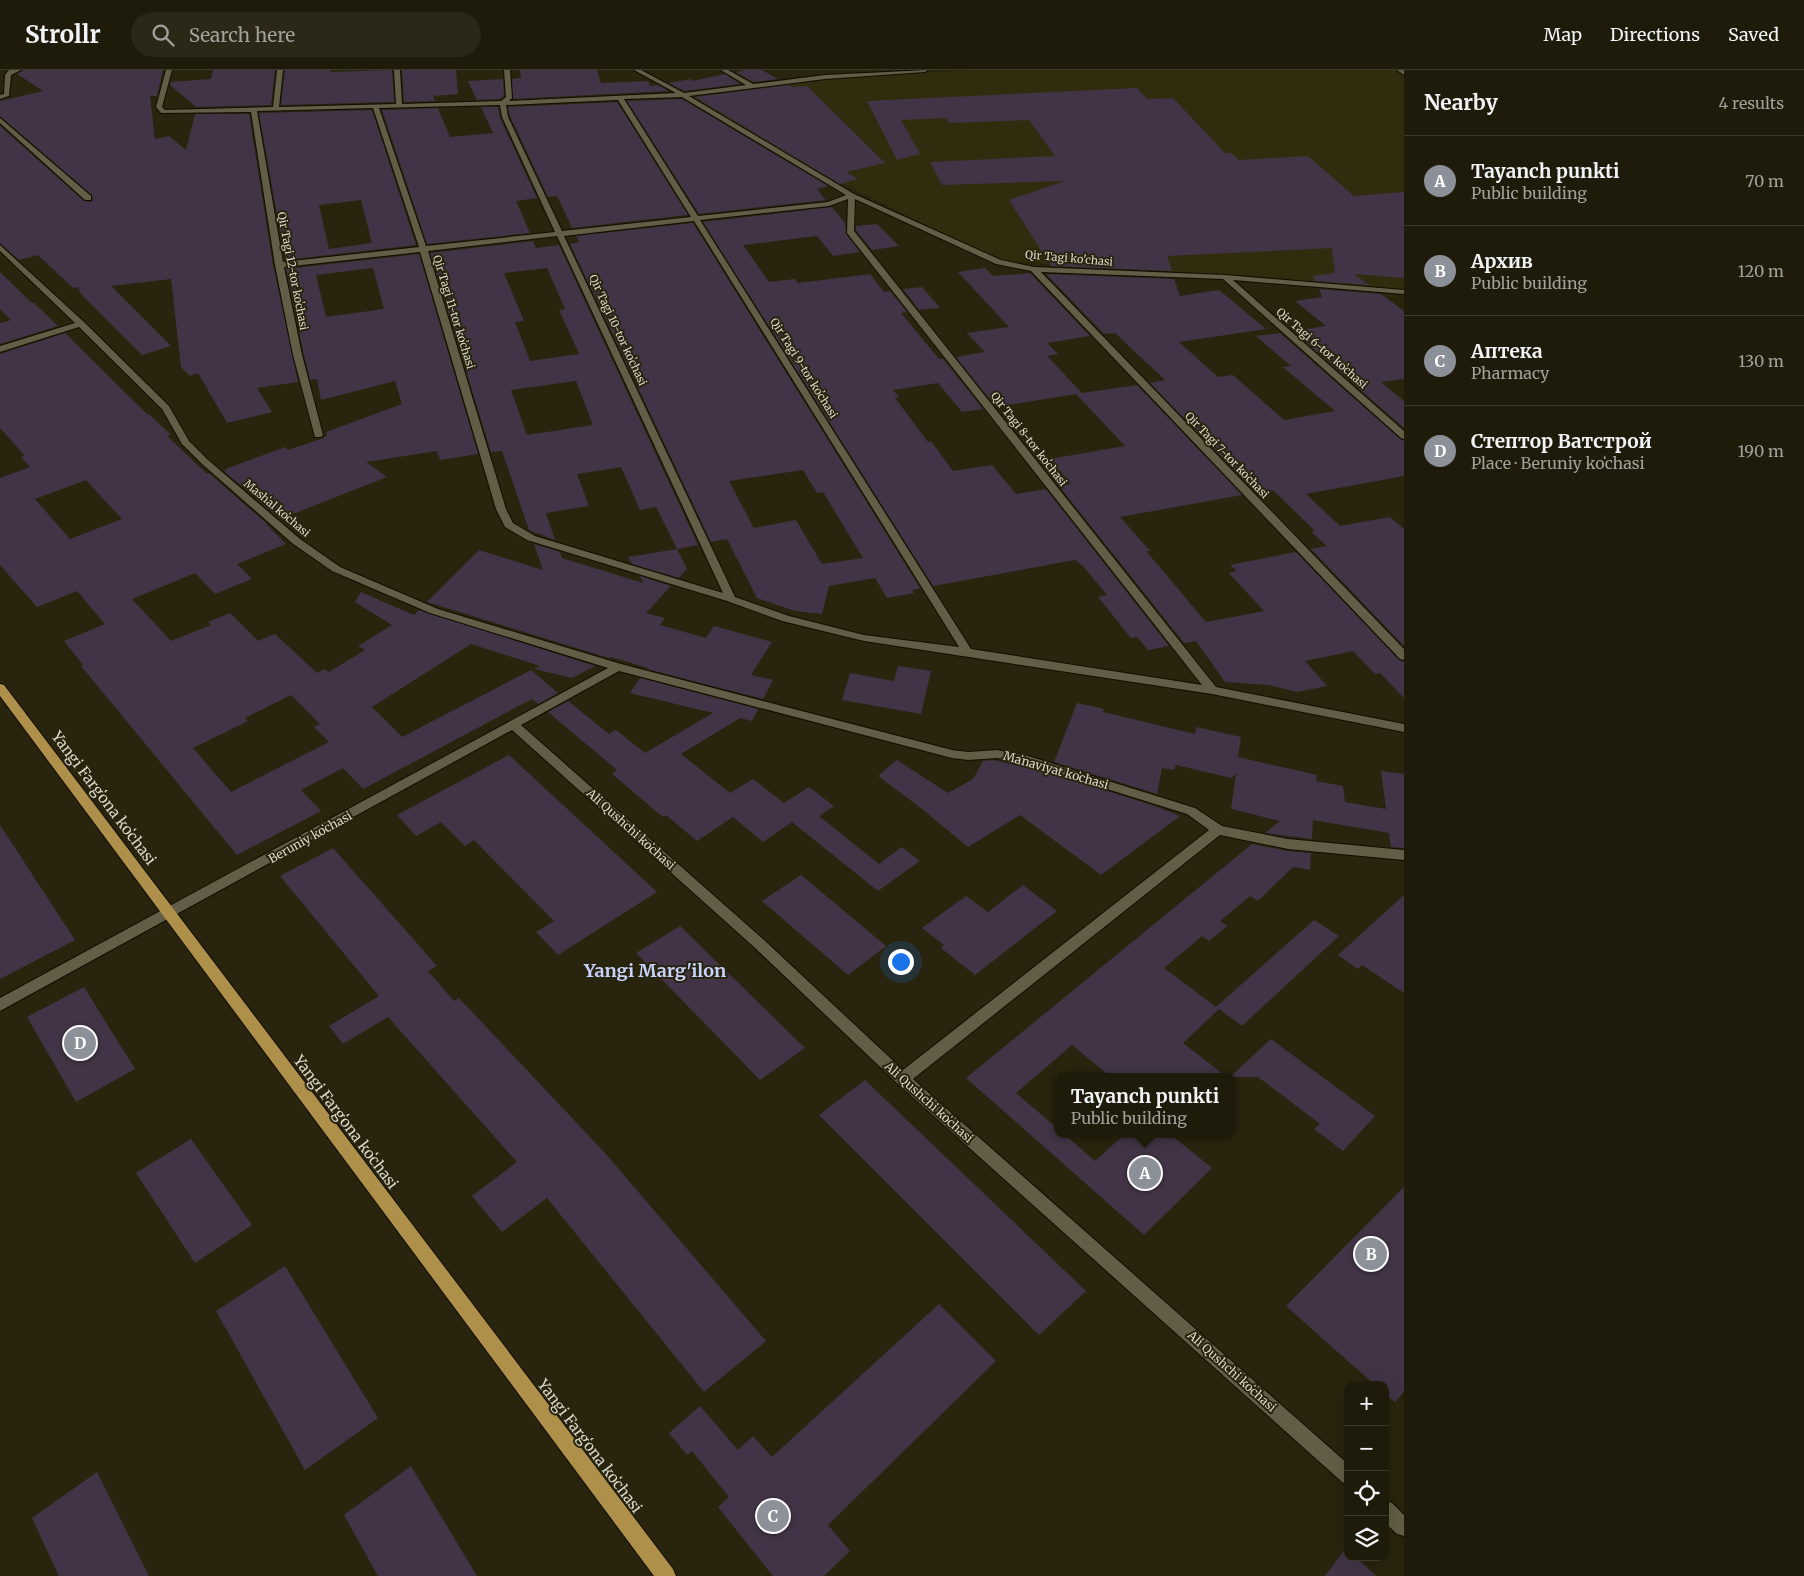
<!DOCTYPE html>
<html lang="en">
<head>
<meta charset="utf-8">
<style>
	body { margin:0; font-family:Merriweather,serif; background:#2c2818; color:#f1f3f6 }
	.controls { position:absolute; right:15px; bottom:15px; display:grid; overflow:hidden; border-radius:10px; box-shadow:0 5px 20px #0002 }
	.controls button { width:45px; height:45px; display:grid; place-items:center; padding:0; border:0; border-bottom:1px solid #3c392b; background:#1f1b0a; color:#f1f3f6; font:25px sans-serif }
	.you { position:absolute; left:900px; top:891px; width:18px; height:18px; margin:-12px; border:4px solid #fff; border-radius:50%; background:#1a73e8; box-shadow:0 0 0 8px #1a73e833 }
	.badge { display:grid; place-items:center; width:32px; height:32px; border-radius:50%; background:#8c9099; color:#fff; font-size:16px; font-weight:700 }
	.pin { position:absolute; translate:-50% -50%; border:2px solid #fff; box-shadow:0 1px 5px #0006 }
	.popup { position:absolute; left:1054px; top:1003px; width:182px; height:65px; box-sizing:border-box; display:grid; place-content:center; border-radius:10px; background:#1f1b0a; filter:drop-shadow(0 1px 4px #0005); font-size:16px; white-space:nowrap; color:#a1a19c }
	.popup b { font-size:19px; color:#f1f3f6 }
	.popup::after { content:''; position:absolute; left:50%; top:100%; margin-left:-10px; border:10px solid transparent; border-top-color:#1f1b0a }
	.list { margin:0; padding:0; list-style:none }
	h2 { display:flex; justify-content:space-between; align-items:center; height:65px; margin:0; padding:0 20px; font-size:21px }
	h2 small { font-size:16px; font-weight:400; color:#a1a19c }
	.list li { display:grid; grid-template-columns:32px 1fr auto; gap:15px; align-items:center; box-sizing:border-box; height:90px; padding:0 20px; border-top:1px solid #3c392b }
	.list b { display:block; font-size:19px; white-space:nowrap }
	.list p { margin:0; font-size:16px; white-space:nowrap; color:#a1a19c }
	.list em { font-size:16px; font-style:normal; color:#a1a19c }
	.icon { flex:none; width:28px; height:28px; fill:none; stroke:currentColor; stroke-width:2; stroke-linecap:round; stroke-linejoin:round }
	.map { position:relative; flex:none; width:1404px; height:1506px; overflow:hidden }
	header { display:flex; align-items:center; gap:30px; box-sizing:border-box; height:70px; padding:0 25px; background:#1f1b0a; border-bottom:1px solid #3c392b }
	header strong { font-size:24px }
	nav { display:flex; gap:28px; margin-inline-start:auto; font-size:18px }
	.search { width:350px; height:45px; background:#2c2818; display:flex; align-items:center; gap:12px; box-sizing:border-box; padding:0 18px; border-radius:28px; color:#a1a19c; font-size:19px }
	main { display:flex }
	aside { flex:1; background:#1f1b0a }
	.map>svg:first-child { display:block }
</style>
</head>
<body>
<header>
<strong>Strollr</strong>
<div class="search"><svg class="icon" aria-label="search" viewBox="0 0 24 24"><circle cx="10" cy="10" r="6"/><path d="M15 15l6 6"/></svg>Search here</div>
<nav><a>Map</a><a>Directions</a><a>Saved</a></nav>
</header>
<main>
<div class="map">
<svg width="1404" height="1506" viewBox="0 0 1404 1506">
	<rect width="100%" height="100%" fill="#29240e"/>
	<polygon fill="#322c0f" points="977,0 1404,0 1404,221 1266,207 1005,191 949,167 808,96 693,27 831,8"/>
	<g fill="#423446" fill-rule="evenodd">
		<polygon points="23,0 163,0 157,26 150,26 155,69 169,66 186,80 195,44 249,44 273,195 298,312 257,318 272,342 227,353 198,303 190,306 181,297 171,209 111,216 171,276 142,285 81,224 78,217 73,218 38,185 19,190 0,173 0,56 84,131 91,132 93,130 92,125 0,46 0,31 43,21 17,4"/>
		<polygon points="213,0 275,0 271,35 196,37 170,15 171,12 211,9"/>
		<polygon points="285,0 330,0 331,2 392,0 394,32 281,35"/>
		<polygon points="402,0 456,0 458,24 433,26 435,31 404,32"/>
		<polygon points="520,0 597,0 601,13 648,11 650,16 658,15 669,21 513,29 512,9 521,8"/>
		<polygon points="746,0 762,0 778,9 753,12 736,2"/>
		<polygon points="725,4 740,14 684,21 669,13 690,9 692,11"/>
		<polygon points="503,9 504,26 500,29 477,30 468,11"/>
		<polygon points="789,15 792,17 807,16 885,93 846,102 858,109 840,114 695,27"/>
		<polygon points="1137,18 1147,29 1173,28 1225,83 1231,83 1239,90 1308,86 1354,126 1404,122 1404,208 1354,204 1369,215 1315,211 1313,206 1335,203 1332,178 1167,186 1172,201 1051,196 1009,130 1065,111 942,115 930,92 1055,86 1029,50 949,53 946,48 901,50 920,84 897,90 867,31"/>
		<polygon points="682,29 828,116 817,119 826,130 699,144 627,31"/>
		<polygon points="617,32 688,145 572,158 557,126 548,127 510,46 508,37"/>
		<polygon points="481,37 498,37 500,48 537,128 516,131 530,163 427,174 382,40 438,38 450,67 493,63"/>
		<path d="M372,40L416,175L285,190L259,43ZM361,130L372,173L329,179L319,135Z"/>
		<polygon points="832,137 845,153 846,164 860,182 833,186 817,166 743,175 769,212 795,209 798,213 870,204 884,222 890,221 907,242 901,243 939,289 943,289 983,339 962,342 938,313 893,320 899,327 895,328 928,372 931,371 953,401 992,395 1016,424 1046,419 1169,576 1148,580 1137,567 1131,568 1098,527 1107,525 1084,497 1075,490 933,516 703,152"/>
		<path d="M693,153L920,518L912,520L914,523L887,528L875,508L829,516L822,544L795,541L757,528L727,469L711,472L570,174L579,172L576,166ZM803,400L817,423L823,422L863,488L822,494L796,450L754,458L729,411Z"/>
		<polygon points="877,154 899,176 872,180 856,160 856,156"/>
		<path d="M533,171L536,178L559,175L698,475L677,479L656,437L640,440L621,397L577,404L589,436L546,443L555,470L529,460L502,381L491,382L430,183ZM547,198L565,239L559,240L579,284L530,291L515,252L524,251L504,203ZM576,311L593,355L527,365L511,320Z"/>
		<path d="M419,184L478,384L440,390L437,381L366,392L387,407L280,449L224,401L228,398L285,377L288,380L321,369L327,366L326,362L402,334L395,311L321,330L317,309L310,310L304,285L286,199ZM373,198L384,239L326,247L316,205Z"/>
		<polygon points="985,198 993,206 1030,203 1090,266 1047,273 1058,284 1047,286 1082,323 1137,315 1242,425 1120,447 1150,481 1146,481 1206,552 1264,541 1229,503 1237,501 1230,495 1296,482 1399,590 1404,592 1404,628 1380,603 1375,604 1353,581 1305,591 1327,616 1297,622 1269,615 1225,612 1196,571 1184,573 1059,416 1071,414 1050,389 1125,376 1076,324 996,337 956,287 985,282 967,263 1009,257 958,202"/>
		<polygon points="0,202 32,233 34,233 58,256 0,274 0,253 11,250 0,239"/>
		<polygon points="1046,204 1174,209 1180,226 1219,220 1266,259 1179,272 1218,307 1233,305 1284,350 1335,341 1283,297 1291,296 1256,266 1280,263 1400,369 1404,371 1404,406 1306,424 1340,456 1390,447 1404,459 1404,576 1311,479 1327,476 1311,462 1315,461 1273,420 1256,423 1150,313 1165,310 1115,263 1104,264"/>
		<polygon points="922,217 940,238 919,240 903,219"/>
		<polygon points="1319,219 1381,224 1404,241 1404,309 1381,312 1404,331 1404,358 1293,261 1326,256 1295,231 1322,227"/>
		<path d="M65,263L148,345L149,344L171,365L167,366L206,403L210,404L267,454H266L286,474L237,494L252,509L215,524L195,503L132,529L171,571L211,555L208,552L230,543L258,571L275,564L317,603L324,599L329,602L365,580L358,576L392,555L355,532L361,522L414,545L419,540L595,596L572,608L534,599L540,596L471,574L372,637L402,667L531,600L558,623L538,634L532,629L363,719L343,698L301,720L321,741L237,785L81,596L83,595L64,571L105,554L77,521L37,537L0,495V408L30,397L21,387L25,386L0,358V284ZM86,410L122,449L70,469L35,429ZM291,625L320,654L314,657L329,672L231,722L193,678L248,651L245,648Z"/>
		<polygon points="534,474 560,482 562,488 643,513 640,506 671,516 646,543 665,548 660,555 706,568 714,556 772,572 751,605 773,610 763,629 647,599 648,598 611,587 609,588 427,532 479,480 543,500"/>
		<polygon points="677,479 687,499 679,508 632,494 628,487"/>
		<polygon points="898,596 931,601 921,644 842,630 850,603 894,611"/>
		<polygon points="640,608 758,639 752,651 740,648 681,684 730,723 753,709 784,733 809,717 834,736 819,746 879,794 902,777 920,791 878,821 792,752 763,772 733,747 697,771 666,745 663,747 612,704 617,700 548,642 568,631 609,664 616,660 645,683 713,643 630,623"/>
		<polygon points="1077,633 1104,639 1103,642 1195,664 1196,657 1241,667 1238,687 1317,705 1316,711 1343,716 1345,732 1386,739 1381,701 1404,704 1404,778 1391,777 1389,763 1313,750 1312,769 1265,763 1280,751 1231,739 1236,704 1231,708 1176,695 1174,700 1162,698 1157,724 1054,692"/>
		<polygon points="509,685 657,822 558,885 536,862 554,851 474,770 465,776 441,752 416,766 397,745"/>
		<polygon points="897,690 948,723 973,709 983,691 993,690 1050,703 1155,736 1180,746 1101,805 1020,745 968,777 922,739 878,706"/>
		<polygon points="0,755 75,870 0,909"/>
		<polygon points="1252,774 1288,781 1311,783 1310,800 1293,797 1258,831 1250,826 1220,851 1227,856 1209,871 1202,866 1164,898 1216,937 1314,850 1339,866 1242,956 1219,939 1183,973 1227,1007 1111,1007 1072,975 1016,1023 1058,1059 1058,1064 1064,1064 1095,1091 1125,1064 1170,1064 1212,1098 1144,1165 966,1008"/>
		<polygon points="333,778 437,896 428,901 454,931 459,928 605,1083 766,1271 704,1322 547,1128 502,1162 472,1126 517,1092 388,947 343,974 329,956 379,926 280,806"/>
		<polygon points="801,805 886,876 848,905 762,831"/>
		<polygon points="1023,815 1057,841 975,905 941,878 944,875 922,858 966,826 988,842"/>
		<polygon points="1404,825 1404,923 1362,895 1358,899 1338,885"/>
		<polygon points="680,856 805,978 760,1010 636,883"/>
		<polygon points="84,917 135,999 76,1032 27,947"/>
		<polygon points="1271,969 1375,1046 1343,1081 1314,1059 1320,1054 1258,1007 1230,1007"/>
		<polygon points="865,1010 1086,1221 1039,1265 819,1045"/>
		<polygon points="191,1069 252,1155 195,1193 136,1103"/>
		<polygon points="1404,1117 1404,1322 1395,1332 1385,1324 1385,1315 1375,1315 1286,1236"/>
		<polygon points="285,1196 378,1348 305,1400 216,1241"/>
		<polygon points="939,1234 996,1291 828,1455 850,1481 824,1506 773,1506 718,1437 729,1427 692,1381 687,1385 669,1363 700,1336 738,1380 753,1366 772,1387"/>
		<polygon points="411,1396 477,1506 378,1506 344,1445"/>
		<polygon points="97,1402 149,1506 59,1506 32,1448"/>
		<polygon points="1346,1478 1348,1487 1356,1487 1376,1506 1325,1506"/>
	</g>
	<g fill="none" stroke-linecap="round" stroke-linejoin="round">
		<defs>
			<g id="minor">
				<polygon points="9,0 21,0 11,5 9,26 0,29 0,25 4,24 5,5"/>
				<path d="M166,0H172L162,37L165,40L273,37L277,0H283L279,37L396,34L394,0H400L402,34L501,31L506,27L504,0H510L512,28L509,31L676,23L634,0H641L684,23L746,15L721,0H728L753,14L825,5L928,0L925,2L825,9L689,26L854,124L1001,190L1034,197L1225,205L1404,220V224L1233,210L1404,361V369L1401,368L1223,209L1041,202L1404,579V590L1400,589L1031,201L996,194L855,129L854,161L1216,617L1404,654V662L1212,624L864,571L782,551L727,531L527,470L505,457L496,439L420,182L284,197L302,285L323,365L321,367H315L293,285L275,195L251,42L161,43L156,37ZM682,27L846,125L828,132L698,146L624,29ZM618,30L691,147L562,161L508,47L506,35ZM500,35L502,47L555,162L426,176L379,38ZM373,38L419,177L283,192L257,41ZM848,129L847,163L1202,615L971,579L700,150L829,136ZM694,151L959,577L864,565L789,546L735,527L564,166ZM557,166L723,523L535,466L513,453L506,439L428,181Z"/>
				<polygon points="1397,0 1404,0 1404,5"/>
				<polygon points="0,48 91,126 91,130 85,130 0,53"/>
				<path d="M0,175L84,252L169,336L189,371L207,389L300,469L340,497L438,539L621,594L952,680L968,682L997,680L1028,686L1195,738L1222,756L1288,769L1404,780V790L1288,779L1220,765L913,1009L1348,1394V1415L1342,1412L897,1013L754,877L512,660L0,941V928L608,598L430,543L332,501L292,473L201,393L182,374L162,339L79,257L0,282V276L75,253L0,181ZM619,601L952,688L968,690L997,688L1027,694L1187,744L1209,760L903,1000L764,870L521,655Z"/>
				<polygon points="1385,1431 1392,1433 1404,1445 1404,1466 1397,1464 1385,1453"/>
			</g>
			<polygon id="major" points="0,614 4,615 673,1499 676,1506 654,1506 0,626"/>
		</defs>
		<use href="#minor" stroke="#110d00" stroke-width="2"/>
		<use href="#major" stroke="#110d00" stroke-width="2"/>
		<use href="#minor" fill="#625d46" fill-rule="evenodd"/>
		<use href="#major" fill="#ae904a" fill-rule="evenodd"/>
	</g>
	<g text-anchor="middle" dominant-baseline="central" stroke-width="4" stroke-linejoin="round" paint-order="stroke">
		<g font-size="11" fill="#d9d7ca" stroke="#29240e">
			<text transform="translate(1069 188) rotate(5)">Qir Tagi ko'chasi</text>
			<text transform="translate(293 201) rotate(79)">Qir Tagi 12-tor koʼchasi</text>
			<text transform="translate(454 242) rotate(73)">Qir Tagi 11-tor koʼchasi</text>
			<text transform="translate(618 260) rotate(65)">Qir Tagi 10-tor koʼchasi</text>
			<text transform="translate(1322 278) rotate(41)">Qir Tagi 6-tor koʼchasi</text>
			<text transform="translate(804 298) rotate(58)">Qir Tagi 9-tor koʼchasi</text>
			<text transform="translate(1029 369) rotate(52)">Qir Tagi 8-tor koʼchasi</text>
			<text transform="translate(1227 385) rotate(46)">Qir Tagi 7-tor koʼchasi</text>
			<text transform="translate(277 438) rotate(40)">Mashʻal koʻchasi</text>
		</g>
		<g font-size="12" fill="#d9d7ca" stroke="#29240e">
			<text transform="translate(1056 700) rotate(16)">Maʻnaviyat koʻchasi</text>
			<text transform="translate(631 759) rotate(42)">Ali Qushchi koʻchasi</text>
			<text transform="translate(310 767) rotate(-29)">Beruniy koʻchasi</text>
			<text transform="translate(929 1032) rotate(42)">Ali Qushchi koʻchasi</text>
			<text transform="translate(1232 1301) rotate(42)">Ali Qushchi koʻchasi</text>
		</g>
		<g font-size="15" fill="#d9d7ca" stroke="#29240e">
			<text transform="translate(104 728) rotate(53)">Yangi Fargʻona koʻchasi</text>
			<text transform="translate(346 1052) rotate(53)">Yangi Fargʻona koʻchasi</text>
			<text transform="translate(590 1376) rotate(53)">Yangi Fargʻona koʻchasi</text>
		</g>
		<g font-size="18" font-weight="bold" fill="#c7d3fd" stroke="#29240e">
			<text x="655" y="900">Yangi Marg'ilon</text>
		</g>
	</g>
</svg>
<div class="controls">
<button>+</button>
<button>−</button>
<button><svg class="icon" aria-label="locate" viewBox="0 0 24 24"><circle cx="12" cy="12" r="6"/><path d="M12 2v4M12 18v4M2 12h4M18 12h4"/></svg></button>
<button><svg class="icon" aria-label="layers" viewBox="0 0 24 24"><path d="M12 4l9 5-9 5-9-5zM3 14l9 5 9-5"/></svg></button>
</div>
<div class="you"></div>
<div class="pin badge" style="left:1145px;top:1103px">A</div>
<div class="popup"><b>Tayanch punkti</b>Public building</div>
<div class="pin badge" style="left:1371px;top:1184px">B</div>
<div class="pin badge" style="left:773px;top:1446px">C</div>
<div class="pin badge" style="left:80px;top:973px">D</div>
</div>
<aside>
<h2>Nearby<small>4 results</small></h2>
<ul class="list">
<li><span class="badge">A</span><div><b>Tayanch punkti</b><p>Public building</p></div><em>70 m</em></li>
<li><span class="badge">B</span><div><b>Архив</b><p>Public building</p></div><em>120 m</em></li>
<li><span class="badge">C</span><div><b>Аптека</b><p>Pharmacy</p></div><em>130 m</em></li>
<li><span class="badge">D</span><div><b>Стептор Ватстрой</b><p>Place · Beruniy koʻchasi</p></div><em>190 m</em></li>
</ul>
</aside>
</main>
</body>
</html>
